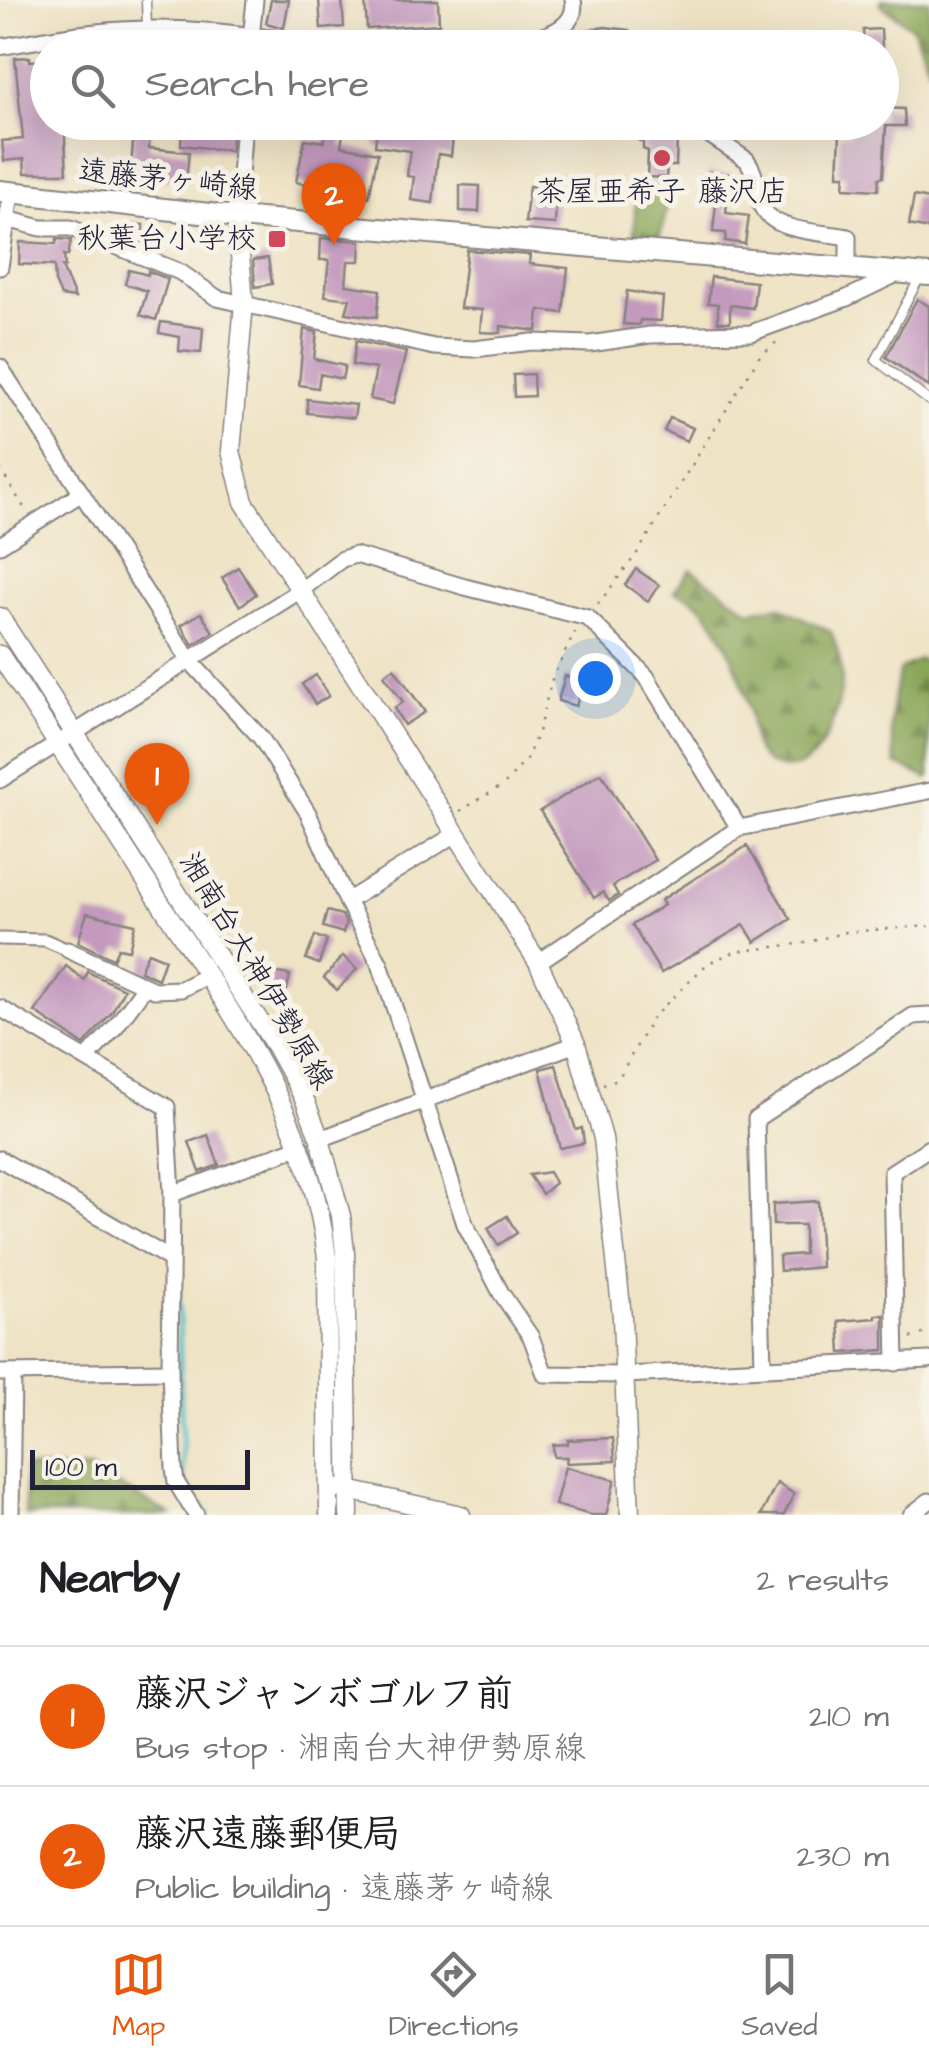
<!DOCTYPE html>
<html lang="en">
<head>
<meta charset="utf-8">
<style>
	body { margin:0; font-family:"Architects Daughter","Klee One",sans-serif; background:#f6f6f6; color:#202124 }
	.scale { position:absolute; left:30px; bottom:25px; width:220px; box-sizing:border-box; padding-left:10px; border:5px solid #22223b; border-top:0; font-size:28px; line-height:35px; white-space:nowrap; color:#22223b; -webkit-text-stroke:8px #f7f3e8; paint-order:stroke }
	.you { position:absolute; left:595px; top:678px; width:35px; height:35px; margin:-25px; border:8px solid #fff; border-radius:50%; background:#1a73e8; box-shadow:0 0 0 15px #1a73e833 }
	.badge { display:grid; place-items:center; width:65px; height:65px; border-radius:50%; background:#ea580c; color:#fff; font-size:32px; font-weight:700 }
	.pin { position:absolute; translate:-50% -82px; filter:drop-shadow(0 2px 5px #0008) }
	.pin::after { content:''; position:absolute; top:52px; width:35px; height:30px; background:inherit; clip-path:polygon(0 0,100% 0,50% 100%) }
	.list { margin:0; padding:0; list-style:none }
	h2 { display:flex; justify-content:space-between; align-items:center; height:130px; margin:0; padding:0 40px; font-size:42px }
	h2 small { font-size:32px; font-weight:400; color:#757577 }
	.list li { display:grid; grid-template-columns:65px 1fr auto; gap:30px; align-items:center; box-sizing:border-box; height:140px; padding:0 40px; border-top:2px solid #e0e0e0 }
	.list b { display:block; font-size:38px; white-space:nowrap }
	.list p { margin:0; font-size:32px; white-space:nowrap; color:#757577 }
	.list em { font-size:32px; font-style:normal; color:#757577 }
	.icon { flex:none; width:55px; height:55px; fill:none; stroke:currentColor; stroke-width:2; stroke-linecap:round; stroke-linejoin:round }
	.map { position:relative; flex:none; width:929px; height:1515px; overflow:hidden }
	.search { position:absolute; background:#fff; box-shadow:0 10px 40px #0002; left:30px; right:30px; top:30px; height:110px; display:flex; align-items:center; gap:25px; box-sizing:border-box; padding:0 35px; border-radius:55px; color:#757577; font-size:38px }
	.sheet { height:410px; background:#fff }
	nav { display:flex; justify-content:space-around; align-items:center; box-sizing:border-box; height:140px; border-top:2px solid #e0e0e0; background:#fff; font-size:28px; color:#757577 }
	nav a { display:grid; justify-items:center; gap:5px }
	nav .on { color:#ea580c }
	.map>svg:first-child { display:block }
</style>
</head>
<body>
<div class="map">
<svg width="929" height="1515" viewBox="0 0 929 1515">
	<defs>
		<pattern id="forest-firs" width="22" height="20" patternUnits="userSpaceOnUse" patternTransform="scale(2.5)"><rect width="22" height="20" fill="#8ba658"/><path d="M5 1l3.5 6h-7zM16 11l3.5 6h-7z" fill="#71874a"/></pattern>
	</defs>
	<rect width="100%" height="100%" fill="#f7f3e8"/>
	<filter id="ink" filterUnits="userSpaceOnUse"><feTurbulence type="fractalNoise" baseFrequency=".01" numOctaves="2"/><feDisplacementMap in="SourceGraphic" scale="20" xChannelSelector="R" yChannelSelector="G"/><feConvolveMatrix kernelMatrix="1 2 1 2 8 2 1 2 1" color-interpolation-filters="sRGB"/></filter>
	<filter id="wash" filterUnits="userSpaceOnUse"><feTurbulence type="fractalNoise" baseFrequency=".0048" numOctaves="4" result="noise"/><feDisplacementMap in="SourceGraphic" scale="40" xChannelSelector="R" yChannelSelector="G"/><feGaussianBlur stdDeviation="2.25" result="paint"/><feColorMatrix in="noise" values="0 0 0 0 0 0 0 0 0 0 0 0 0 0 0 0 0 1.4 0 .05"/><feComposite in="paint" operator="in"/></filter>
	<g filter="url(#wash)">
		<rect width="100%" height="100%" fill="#efe3c5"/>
		<g fill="url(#forest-firs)" stroke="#56644a" stroke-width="2.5">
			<polygon points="881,0 929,0 929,69 913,28 881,5"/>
			<polygon points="636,184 672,188 660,236 634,235"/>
			<path d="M691,569L750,611L779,606L831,632C837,647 841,661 842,677C842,710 817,786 772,765C747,753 754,725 748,704C740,674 721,620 695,601C690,597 681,594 674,591Z"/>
			<path d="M920,659L929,666V779L896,764C888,729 890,704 900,670Z"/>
			<polygon points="25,1468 89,1469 171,1515 25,1515"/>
		</g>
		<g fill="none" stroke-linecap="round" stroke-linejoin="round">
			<g stroke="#54c1cc" stroke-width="5">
				<polyline points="0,1146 169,1248"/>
				<polyline points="178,1283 183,1481 209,1515"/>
			</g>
		</g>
		<g id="blocks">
			<g fill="#c399be">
				<polygon points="271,0 289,0 284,28 266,23"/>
				<polygon points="319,0 342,0 344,27 321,29"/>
				<polygon points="365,0 438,0 439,24 367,29"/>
				<polygon points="605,27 629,30 627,48 603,48 604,41 572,44 571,32"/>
				<polygon points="881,29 882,48 864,48 863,30"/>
				<polygon points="30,57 30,61 48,60 48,122 64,122 67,173 25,173 24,159 4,161 2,141 23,139 15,58"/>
				<polygon points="882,108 904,109 905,126 886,126 883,177 879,178 878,190 844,188 845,175 838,175 840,134 850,135 851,122 882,122"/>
				<polygon points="135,122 150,122 149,148 189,152 186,182 130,176"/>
				<polygon points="182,122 217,122 217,130 232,132 231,151 181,145"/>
				<polygon points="327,122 345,122 341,146 378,153 369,197 296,182 305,139 324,142"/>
				<polygon points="378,122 400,122 399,130 453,137 451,156 438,154 433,203 411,200 414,177 407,176 410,151 375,146"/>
				<polygon points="643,129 670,129 670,136 677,136 676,166 667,166 666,178 647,177 648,151 643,149 643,143 638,140"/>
				<polygon points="708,172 730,174 726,213 749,216 745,244 725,241 726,233 713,232 716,203 708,202"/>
				<polygon points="460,185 480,186 479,212 460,211"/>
				<polygon points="529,186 540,187 539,201 556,203 555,224 525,222"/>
				<polygon points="914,196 929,199 929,229 909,225"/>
				<polygon points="123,224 144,225 143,242 122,236"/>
				<polygon points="321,238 361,241 360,261 348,261 346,285 380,290 377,317 346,313 350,299 325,296 329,260 320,260"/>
				<polygon points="57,239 71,240 68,256 64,255 65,267 62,267 75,298 61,296 55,282 54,266 19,264 20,242 56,244"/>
				<polygon points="467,250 530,255 529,264 568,268 563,313 539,310 537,331 501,326 501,333 480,332 482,310 460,308"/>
				<polygon points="268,258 272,284 255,287 253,260"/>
				<polygon points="129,270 148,275 148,271 168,279 156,320 140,315 147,291 125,284"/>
				<polygon points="711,277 756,282 753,308 730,305 730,322 718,322 718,304 708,303"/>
				<polygon points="627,291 663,297 661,321 640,320 639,325 623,324"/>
				<polygon points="917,299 929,306 929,387 886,357"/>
				<polygon points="161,322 203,328 201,353 179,351 180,337 159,333"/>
				<polygon points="304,329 317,332 314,359 345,366 342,379 320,374 318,388 299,385"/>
				<polygon points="356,341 406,352 393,404 370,399 376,369 352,365"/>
				<polygon points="533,374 534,396 514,397 513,375"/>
				<polygon points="307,399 356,405 354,418 307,413"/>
				<polygon points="670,418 693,428 687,441 664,431"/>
				<polygon points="238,567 256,594 240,606 222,578"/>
				<polygon points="636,569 659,585 648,601 625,585"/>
				<polygon points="201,613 213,632 193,645 181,625"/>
				<polygon points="394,668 425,712 404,725 394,708 403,702 384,675"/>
				<polygon points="316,675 329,696 315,704 302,684"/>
				<polygon points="565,676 583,682 576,706 558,701"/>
				<polygon points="601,773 655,860 613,886 618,895 609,901 603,892 594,898 540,811"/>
				<polygon points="747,846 791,919 755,942 744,925 661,973 632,925 664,905 661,900"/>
				<polygon points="327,911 342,915 346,923 343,933 323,927"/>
				<polygon points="87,913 135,924 129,950 118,948 113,959 78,942"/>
				<polygon points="315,936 327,940 319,964 306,959"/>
				<polygon points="148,952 165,959 158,979 140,971"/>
				<polygon points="343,956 357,969 337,990 324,978"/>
				<polygon points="66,966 84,980 88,972 124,989 112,1012 84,1045 35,1012"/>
				<polygon points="272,972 290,975 286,994 268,990"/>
				<polygon points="556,1065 576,1130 582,1128 584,1143 560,1148 540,1069"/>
				<polygon points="208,1135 219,1165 200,1172 189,1142"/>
				<polygon points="549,1172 555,1183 542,1194 529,1175"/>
				<polygon points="818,1201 821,1267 780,1271 779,1256 804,1254 804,1225 773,1225 773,1204"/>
				<polygon points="507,1216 517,1233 498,1245 488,1228"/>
				<polygon points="876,1315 884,1315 884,1350 841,1353 839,1321 876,1318"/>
				<polygon points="613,1438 615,1461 566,1463 567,1457 554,1457 553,1445 568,1444 568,1440"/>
				<polygon points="565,1467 615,1480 606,1515 591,1515 555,1505"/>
				<polygon points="777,1483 794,1494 784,1515 761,1515"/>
			</g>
		</g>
	</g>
	<g filter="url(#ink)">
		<use href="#blocks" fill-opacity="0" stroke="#888280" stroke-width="2.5"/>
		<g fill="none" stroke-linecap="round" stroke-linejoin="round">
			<defs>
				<g id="service">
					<polyline points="146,0 147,29"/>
					<polyline points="920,277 876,360 929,401"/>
				</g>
				<polyline id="pedestrian" points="0,939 45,940 68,950"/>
				<g id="minor">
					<path d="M0,47C40,40 81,32 122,30C196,25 271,38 344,48"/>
					<polyline points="250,48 255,0"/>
					<path d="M430,48C461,46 584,50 573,0"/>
					<path d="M690,122L747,160C757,174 755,190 761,205C772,233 823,232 848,237V268"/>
					<polyline points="237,217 244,122"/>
					<polyline points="7,219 41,228 71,228 180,272 217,298 434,347 474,349 532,342 590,344 650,335 751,333 847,298 899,273"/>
					<polyline points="0,267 11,194"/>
					<polyline points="0,367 190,661 261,738 308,813 347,901 380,964 465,1224 501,1293 531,1337 545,1374 625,1375 929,1360"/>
					<polyline points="0,545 82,493"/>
					<polyline points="0,780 301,590 342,559 355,555 465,587 588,618 646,676 739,828"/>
					<polyline points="347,901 456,834"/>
					<polyline points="68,950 154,990 181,989 207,976"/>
					<polyline points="538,962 739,828 929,791"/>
					<polyline points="0,1008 167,1107 172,1194 170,1371 174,1468 176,1482 196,1515"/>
					<polyline points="86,1059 116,1026 144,988"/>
					<polyline points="320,1139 576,1044"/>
					<polyline points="0,1159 170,1259"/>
					<polyline points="172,1194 301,1146"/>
					<polyline points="896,1363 892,1172 929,1148"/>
					<polyline points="763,1366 756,1119 913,1016 929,1015"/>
					<polyline points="0,1373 170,1371"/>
					<polyline points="11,1515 13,1373"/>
					<polyline points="911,1515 929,1501"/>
				</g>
				<g id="tertiary">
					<polyline points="237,217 244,303 231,451 244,502 538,962 576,1044 603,1138 622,1317 630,1515"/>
					<polyline points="0,617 276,1047 304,1098 320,1139 341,1216 345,1253 349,1515"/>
					<path d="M0,655C53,738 107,821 161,904C233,1015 312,1123 327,1258L329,1515"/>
					<polyline points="339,1488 461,1515"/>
				</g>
				<polyline id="secondary" points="0,191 237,217 929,275"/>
			</defs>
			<use href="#service" stroke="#888280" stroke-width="11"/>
			<use href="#pedestrian" stroke="#888280" stroke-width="15"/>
			<use href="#minor" stroke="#888280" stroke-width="19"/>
			<use href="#tertiary" stroke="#888280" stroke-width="21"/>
			<use href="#secondary" stroke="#888280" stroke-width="24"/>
			<g stroke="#888280" stroke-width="2.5" stroke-dasharray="2.5 8" stroke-linecap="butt">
				<polyline points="0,469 25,509"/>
				<polyline points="598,604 636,555 759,357 779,340"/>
				<polyline points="460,811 505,784 526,760 538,732 552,679 575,632"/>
				<polyline points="603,1084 618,1079 653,1017 708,963 734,952 805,943 846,932 929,926"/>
				<polyline points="911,1338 929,1332"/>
			</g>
			<use href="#service" stroke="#fff" stroke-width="8"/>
			<use href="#pedestrian" stroke="#fff" stroke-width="11"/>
			<use href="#minor" stroke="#fff" stroke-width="15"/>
			<use href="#tertiary" stroke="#fff" stroke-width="18"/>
			<use href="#secondary" stroke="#fff" stroke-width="20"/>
		</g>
	</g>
	<g fill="#d1495b" stroke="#f7f3e8" stroke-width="4">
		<circle cx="662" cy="158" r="10"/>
		<rect x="267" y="229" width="20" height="20" rx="5"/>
	</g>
	<g text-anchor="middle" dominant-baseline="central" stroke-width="10" stroke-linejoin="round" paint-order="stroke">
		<g font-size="30" fill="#22223b" stroke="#f7f3e8">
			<text transform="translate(168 180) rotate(6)">遠藤茅ヶ崎線</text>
			<text transform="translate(256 971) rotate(59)">湘南台大神伊勢原線</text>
		</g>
		<g font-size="30" fill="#22223b" stroke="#f7f3e8">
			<text x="662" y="192">茶屋亜希子 藤沢店</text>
			<text x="257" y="239" text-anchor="end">秋葉台小学校</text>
		</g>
	</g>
</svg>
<div class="scale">100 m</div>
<div class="you"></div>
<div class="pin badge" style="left:157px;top:825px">1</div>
<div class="pin badge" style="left:334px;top:245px">2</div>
<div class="search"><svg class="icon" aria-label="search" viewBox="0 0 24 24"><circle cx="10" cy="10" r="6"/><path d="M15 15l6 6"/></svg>Search here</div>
</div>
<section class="sheet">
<h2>Nearby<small>2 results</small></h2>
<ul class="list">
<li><span class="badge">1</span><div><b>藤沢ジャンボゴルフ前</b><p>Bus stop · 湘南台大神伊勢原線</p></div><em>210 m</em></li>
<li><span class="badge">2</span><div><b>藤沢遠藤郵便局</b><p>Public building · 遠藤茅ヶ崎線</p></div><em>230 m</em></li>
</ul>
</section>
<nav>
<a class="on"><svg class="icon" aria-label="map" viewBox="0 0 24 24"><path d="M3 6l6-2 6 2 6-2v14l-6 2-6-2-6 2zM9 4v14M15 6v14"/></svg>Map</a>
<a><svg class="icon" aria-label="directions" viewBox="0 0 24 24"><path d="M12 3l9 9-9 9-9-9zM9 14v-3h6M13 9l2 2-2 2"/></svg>Directions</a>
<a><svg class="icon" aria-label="saved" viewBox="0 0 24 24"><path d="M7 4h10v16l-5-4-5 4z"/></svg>Saved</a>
</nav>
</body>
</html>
